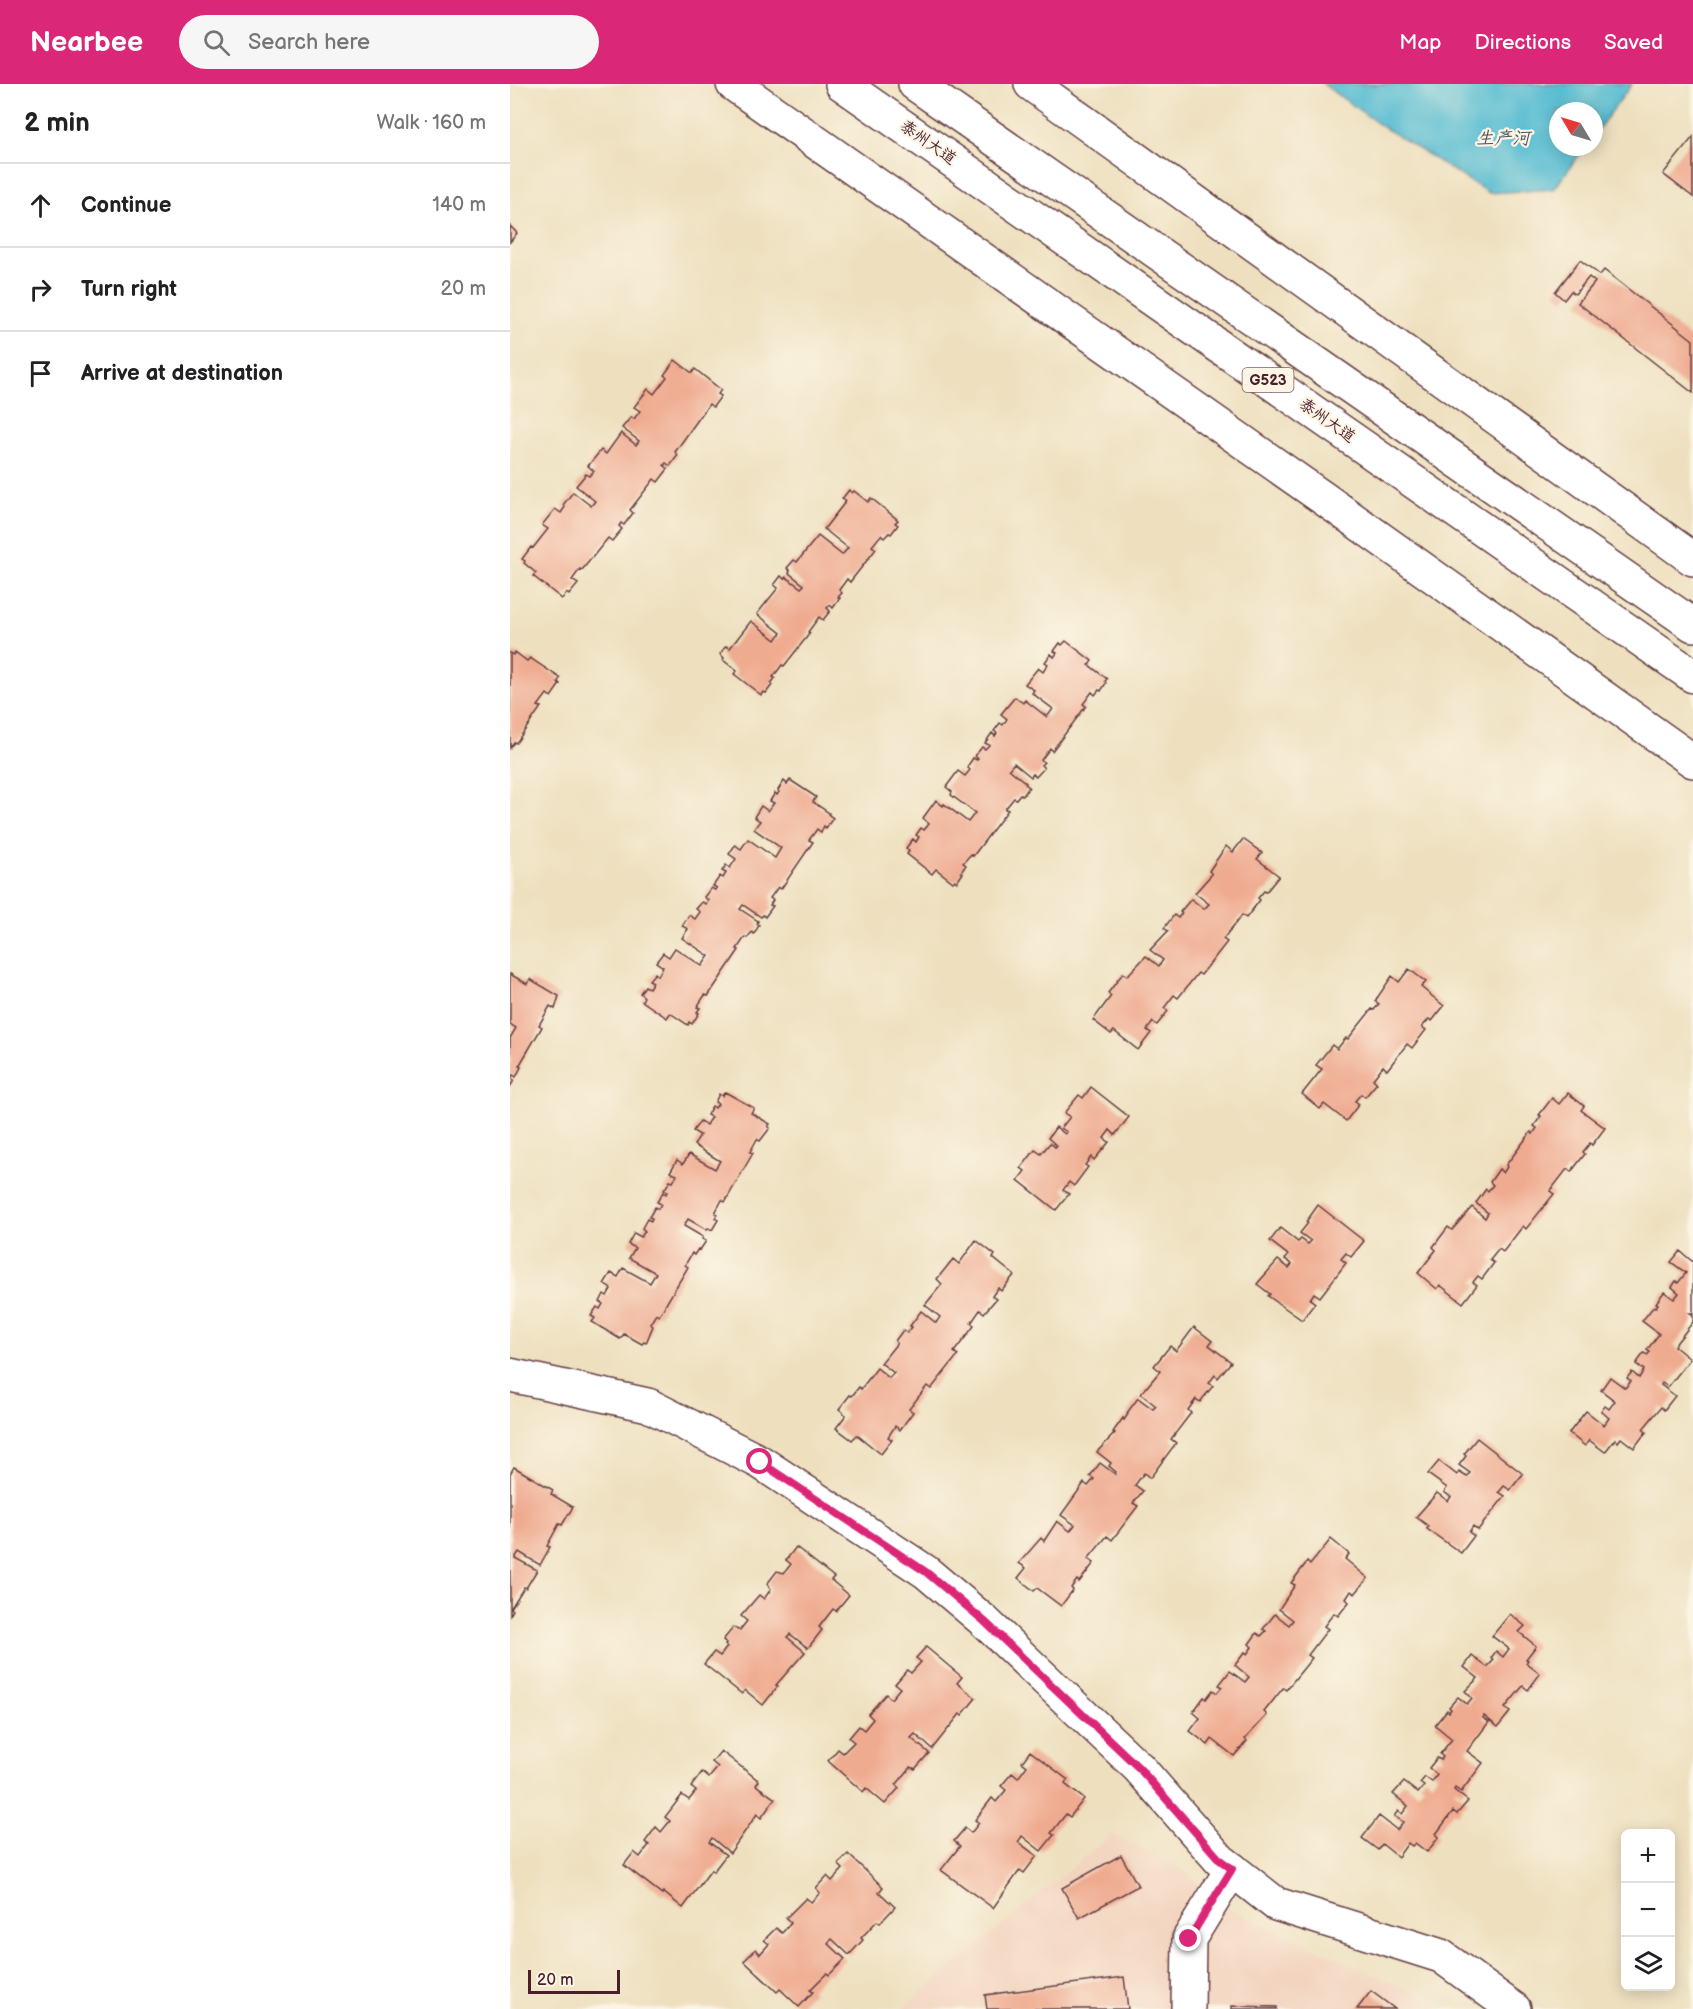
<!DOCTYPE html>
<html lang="en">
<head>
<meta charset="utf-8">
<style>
	body { margin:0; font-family:"Balsamiq Sans","LXGW WenKai TC",sans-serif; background:#f6f6f6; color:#202124 }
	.controls { position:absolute; right:18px; bottom:18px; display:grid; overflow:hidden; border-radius:9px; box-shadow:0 3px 15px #0003 }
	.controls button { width:54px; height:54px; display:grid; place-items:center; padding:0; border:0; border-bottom:2px solid #e0e0e0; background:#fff; color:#202124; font:30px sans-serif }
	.compass { position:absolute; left:1039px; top:18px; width:54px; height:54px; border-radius:50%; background:#fff; box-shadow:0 3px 15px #0003; rotate:308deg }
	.scale { position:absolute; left:18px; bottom:15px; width:92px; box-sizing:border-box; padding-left:6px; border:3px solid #4a1f2b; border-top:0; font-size:16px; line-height:21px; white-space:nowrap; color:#4a1f2b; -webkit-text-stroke:4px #fcf5e5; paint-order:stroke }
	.stop { position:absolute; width:18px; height:18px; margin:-14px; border:4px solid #db2777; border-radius:50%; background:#fff }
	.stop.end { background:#db2777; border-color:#fff; box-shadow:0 2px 6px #0008 }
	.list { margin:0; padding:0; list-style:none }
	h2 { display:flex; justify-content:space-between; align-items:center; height:78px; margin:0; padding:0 24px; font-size:26px }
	h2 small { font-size:20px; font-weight:400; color:#757577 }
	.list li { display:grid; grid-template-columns:39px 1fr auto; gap:18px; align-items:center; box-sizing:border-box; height:84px; padding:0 24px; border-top:2px solid #e0e0e0 }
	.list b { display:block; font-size:22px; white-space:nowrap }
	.list em { font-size:20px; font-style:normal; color:#757577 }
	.icon { flex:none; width:33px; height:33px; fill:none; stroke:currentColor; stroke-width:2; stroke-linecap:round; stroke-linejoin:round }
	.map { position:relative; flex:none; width:1183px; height:1925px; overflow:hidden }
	header { display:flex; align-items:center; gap:36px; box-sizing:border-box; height:84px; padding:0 30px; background:#db2777; color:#fff }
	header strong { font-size:28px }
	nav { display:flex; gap:33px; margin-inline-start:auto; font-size:21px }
	.search { width:420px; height:54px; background:#f6f6f6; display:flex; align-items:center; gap:15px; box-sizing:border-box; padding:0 21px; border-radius:33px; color:#757577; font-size:22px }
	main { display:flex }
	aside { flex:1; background:#fff }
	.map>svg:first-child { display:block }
</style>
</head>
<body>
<header>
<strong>Nearbee</strong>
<div class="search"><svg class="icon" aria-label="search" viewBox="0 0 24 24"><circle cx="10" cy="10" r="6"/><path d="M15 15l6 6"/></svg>Search here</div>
<nav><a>Map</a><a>Directions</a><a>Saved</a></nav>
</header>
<main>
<aside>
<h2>2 min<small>Walk · 160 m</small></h2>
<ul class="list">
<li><svg class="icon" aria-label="ahead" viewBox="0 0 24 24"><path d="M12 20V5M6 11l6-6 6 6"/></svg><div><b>Continue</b></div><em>140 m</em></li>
<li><svg class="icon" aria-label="right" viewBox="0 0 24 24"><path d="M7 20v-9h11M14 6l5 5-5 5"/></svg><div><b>Turn right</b></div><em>20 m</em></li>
<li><svg class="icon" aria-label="arrive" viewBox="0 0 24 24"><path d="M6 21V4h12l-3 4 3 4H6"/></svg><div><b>Arrive at destination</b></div></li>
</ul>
</aside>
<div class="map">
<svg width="1183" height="1925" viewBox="0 0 1183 1925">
	<rect width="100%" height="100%" fill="#fcf5e5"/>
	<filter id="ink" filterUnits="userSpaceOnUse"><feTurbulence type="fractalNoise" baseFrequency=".0167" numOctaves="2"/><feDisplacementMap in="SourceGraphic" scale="12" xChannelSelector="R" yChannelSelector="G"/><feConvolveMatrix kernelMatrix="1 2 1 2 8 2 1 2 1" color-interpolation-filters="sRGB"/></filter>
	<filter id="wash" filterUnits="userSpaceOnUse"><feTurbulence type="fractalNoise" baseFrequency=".008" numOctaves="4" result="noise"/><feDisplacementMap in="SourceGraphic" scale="24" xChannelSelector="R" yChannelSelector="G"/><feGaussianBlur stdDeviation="1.35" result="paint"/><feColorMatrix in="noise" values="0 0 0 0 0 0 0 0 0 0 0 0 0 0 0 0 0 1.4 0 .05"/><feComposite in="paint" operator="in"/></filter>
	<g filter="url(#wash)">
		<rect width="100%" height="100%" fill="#eee0bf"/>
		<polygon fill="#f3d4bf" points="602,1750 669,1784 725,1828 906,1909 929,1925 391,1925"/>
		<polygon fill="#54bcd1" stroke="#4f6e7e" stroke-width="1.5" points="813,0 1122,0 1084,51 1084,27 1048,27 1048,63 1075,63 1044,105 979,109 870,41"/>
		<g id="blocks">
			<g fill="#efab90">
				<polygon points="1183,53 1183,113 1153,90"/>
				<polygon points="0,142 7,149 0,158"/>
				<polygon points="1070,176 1090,191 1094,186 1183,256 1183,309 1068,219 1085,198 1079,193 1065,210 1061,207 1054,216 1045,208"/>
				<polygon points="165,276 182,289 185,285 211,306 208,310 211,312 203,323 199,320 165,368 168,371 160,382 156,379 154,381 158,385 148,398 144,395 120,426 123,429 114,441 111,439 109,442 112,445 102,457 98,454 72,486 70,485 62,496 68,500 59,511 57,509 52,515 23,492 26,489 14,479 15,477 12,475 21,463 23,464 38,445 32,441 45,425 51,429 55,423 53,421 63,408 81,422 85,417 66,402 76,390 79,392 84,387 78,382 91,366 96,370 111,349 126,361 129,357 112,344 121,333 124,335 130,327 124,323 138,305 144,310 157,293 154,291"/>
				<polygon points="339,406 342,409 344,407 358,418 361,414 388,436 385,439 388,441 381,450 379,449 374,454 371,451 362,462 366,465 340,498 337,495 329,506 332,509 328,513 330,514 323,524 320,521 317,524 320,527 313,536 309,533 298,548 300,549 274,582 272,581 263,593 265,594 261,600 262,601 256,609 253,608 251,611 224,590 227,587 213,576 214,574 210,570 216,562 220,564 241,537 266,556 271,549 247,530 268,504 264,501 271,492 274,495 276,493 291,504 294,501 279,489 280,487 277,484 284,476 287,478 308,452 332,471 338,464 314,445 336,417 332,415"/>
				<polygon points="556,557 582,577 579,581 597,595 595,597 596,599 591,607 589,606 585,611 582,608 573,620 576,622 542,667 540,664 531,676 534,678 531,681 534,684 526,693 523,690 521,693 504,679 499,685 516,699 515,700 519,703 513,712 510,710 506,715 504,714 495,725 498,726 463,772 461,770 453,779 456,781 451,788 453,789 447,798 445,796 443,798 426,785 422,790 397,770 399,767 396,764 403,755 406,758 409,753 406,751 411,744 414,746 419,740 413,734 426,716 433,722 434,720 458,738 465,729 441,711 442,708 436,703 448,687 455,692 460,686 457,683 463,674 467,676 468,675 465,672 472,663 475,665 479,661 475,659 482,649 485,652 487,649 484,647 490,639 493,641 497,635 491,630 505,613 513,619 515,616 537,633 543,625 522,609 524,606 515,600 528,584 533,588 538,580 535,578 541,570 544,573 547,569 544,567 550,559 552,561"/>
				<polygon points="5,568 17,577 20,574 50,594 48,598 50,600 41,613 37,610 28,622 31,623 6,659 4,658 0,664 0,569 3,571"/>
				<polygon points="280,696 306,713 303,718 319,729 319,731 323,734 316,744 314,742 311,748 307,745 299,756 303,758 271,805 268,803 260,814 263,816 260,821 263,822 255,833 253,831 251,833 233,821 230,825 248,837 247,840 249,841 244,850 242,848 237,854 235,853 227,865 229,866 198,912 195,911 187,923 190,924 187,928 189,929 182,940 179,938 178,941 160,929 157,934 132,917 134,913 130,909 135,902 139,904 143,898 139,896 145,889 148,892 153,883 146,878 153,869 159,873 165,864 192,882 199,872 172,854 178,845 172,842 179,831 185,835 190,828 186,825 192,818 196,820 198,816 194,813 201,804 205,806 207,804 203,802 210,792 213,794 216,789 212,787 216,781 220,784 226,775 219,770 225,761 231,765 238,755 265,774 271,764 244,745 250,737 244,733 251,722 258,727 264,719 260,717 265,709 267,711 269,708 268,706 274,697 277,700"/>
				<polygon points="733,755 752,769 747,775 769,792 756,808 754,807 748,814 750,816 736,834 732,831 713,855 717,858 691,891 688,889 668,914 664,911 654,924 658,927 647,941 643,938 637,946 641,949 628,966 604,947 601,950 583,936 601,912 598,909 613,889 617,892 636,872 649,882 653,876 640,866 658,847 654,844 664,831 668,834 672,829 670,828 681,815 694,825 699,820 685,809 702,790 699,787 716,762 723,768"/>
				<polygon points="899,885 916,898 911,903 934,922 922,937 919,935 912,943 916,946 902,964 897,960 877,986 873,982 863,995 867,999 855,1013 851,1010 845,1017 849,1020 836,1037 814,1020 810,1025 792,1010 812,985 806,981 822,961 827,965 836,954 838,955 862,925 864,926 869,920 865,917 882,892 889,898"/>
				<polygon points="0,890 17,900 20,895 49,912 45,925 40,922 29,941 32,943 9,982 11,983 6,993 3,991 1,994 4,996 0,1003 0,954 6,944 0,940"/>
				<polygon points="581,1003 619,1033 605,1051 600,1046 594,1054 599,1058 584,1076 581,1073 575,1081 578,1083 564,1102 559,1098 553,1106 559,1110 546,1126 508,1096 515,1087 511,1084 525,1066 531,1070 540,1059 545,1063 547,1062 538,1054 546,1043 555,1050 557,1048 551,1044 560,1033 554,1029 569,1011 573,1014"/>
				<polygon points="215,1008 244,1024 241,1029 260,1040 258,1043 260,1044 250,1057 247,1055 240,1068 243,1069 215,1118 212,1116 205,1129 207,1130 205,1134 208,1136 202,1146 198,1144 197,1146 178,1135 174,1142 193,1153 192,1155 196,1157 190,1166 188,1165 184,1171 182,1169 175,1181 178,1183 149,1232 146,1230 140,1240 143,1242 136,1259 134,1258 132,1260 114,1250 110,1255 82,1238 85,1234 81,1232 87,1223 90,1225 93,1220 90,1218 94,1210 97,1212 101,1205 94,1200 101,1189 108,1193 113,1184 140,1199 146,1189 119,1174 125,1164 118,1160 124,1149 131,1153 135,1147 132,1144 137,1135 141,1137 142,1134 139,1133 145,1123 148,1125 151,1120 147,1118 153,1108 156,1110 157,1108 154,1106 160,1097 163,1098 167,1091 160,1088 167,1076 173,1080 179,1070 205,1085 210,1077 184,1061 190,1051 183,1047 190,1037 196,1041 201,1033 197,1031 202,1022 205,1024 208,1020 205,1018 209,1010 212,1012"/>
				<polygon points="1058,1009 1074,1022 1071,1026 1095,1044 1082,1061 1080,1059 1073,1068 1075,1070 1061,1088 1057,1085 1040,1107 1044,1110 1016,1145 1013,1142 993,1168 989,1165 980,1176 984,1179 972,1195 968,1192 963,1198 967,1201 953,1219 930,1201 927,1205 908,1189 926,1166 923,1163 938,1143 942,1146 962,1123 975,1134 978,1129 966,1119 976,1105 978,1107 983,1101 980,1098 989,1085 993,1089 997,1083 996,1081 1021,1048 1023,1050 1027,1044 1024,1042 1031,1032 1029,1031 1042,1014 1049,1020"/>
				<polygon points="808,1121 854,1157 841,1173 836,1169 831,1175 836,1179 810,1213 804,1209 800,1215 805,1219 792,1236 758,1212 760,1210 747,1200 768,1176 779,1184 782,1180 775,1175 778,1171 760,1157 770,1144 788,1158 791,1155 798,1160 801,1157 790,1149 798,1139 796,1138"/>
				<polygon points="466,1156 485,1171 483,1174 504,1191 491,1207 488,1204 482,1212 486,1215 474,1229 470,1226 461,1239 464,1242 444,1268 448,1271 421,1305 417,1302 399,1325 403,1328 390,1346 385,1342 378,1353 382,1356 371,1370 347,1351 342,1356 326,1344 336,1331 329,1325 340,1311 342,1312 349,1303 351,1305 367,1284 379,1294 384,1289 371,1279 387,1259 385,1257 393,1246 397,1249 402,1243 400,1242 411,1227 426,1239 430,1233 415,1221 432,1200 427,1195 443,1175 449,1180"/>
				<polygon points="1170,1167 1183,1178 1183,1229 1180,1229 1183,1231 1183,1238 1164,1262 1180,1275 1158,1303 1152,1299 1151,1301 1165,1312 1154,1326 1151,1323 1133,1345 1136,1348 1124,1364 1111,1354 1108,1358 1105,1355 1095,1368 1079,1356 1075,1362 1059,1349 1076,1327 1094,1341 1099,1334 1091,1327 1095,1322 1099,1325 1105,1317 1091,1306 1100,1293 1115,1304 1121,1297 1117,1294 1122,1288 1129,1294 1134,1286 1126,1280 1134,1269 1137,1271 1140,1268 1137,1266 1149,1250 1132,1237 1144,1222 1146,1223 1148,1220 1146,1219 1154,1208 1164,1215 1169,1209 1162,1203 1166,1197 1168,1199 1176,1189 1161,1178"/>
				<polygon points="684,1243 702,1257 699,1261 721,1278 708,1294 705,1291 699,1299 703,1302 690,1318 686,1315 678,1326 681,1329 661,1355 666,1359 640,1394 634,1389 625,1401 633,1407 623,1419 628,1422 602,1456 597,1452 578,1475 584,1479 569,1498 567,1496 561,1504 563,1506 551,1522 527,1504 524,1507 508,1494 516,1484 509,1479 531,1454 534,1457 547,1437 560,1447 565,1441 551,1431 574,1399 578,1402 584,1395 580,1392 590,1379 605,1390 606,1388 599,1382 601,1379 587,1368 605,1349 603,1348 613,1334 614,1336 618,1330 617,1329 628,1314 643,1325 646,1322 631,1310 650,1287 644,1282 660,1262 666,1267"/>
				<polygon points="967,1354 1013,1390 1000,1406 994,1402 989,1408 995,1412 968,1446 963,1442 959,1448 964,1452 951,1469 917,1445 918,1442 906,1433 927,1409 938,1417 941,1413 934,1408 937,1404 918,1390 929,1377 947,1391 949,1388 957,1393 960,1389 949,1381 956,1372 954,1370"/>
				<polygon points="4,1383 43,1406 41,1410 63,1423 52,1441 49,1440 37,1462 40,1463 30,1481 9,1468 5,1474 27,1486 16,1504 14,1503 1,1524 3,1526 0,1531 0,1390"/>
				<polygon points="821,1455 839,1470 835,1475 858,1494 845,1510 841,1507 836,1515 839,1518 828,1532 824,1529 814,1542 818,1545 798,1571 802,1574 776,1606 773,1604 754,1628 757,1631 735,1655 737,1657 724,1672 702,1655 698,1661 680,1647 690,1634 683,1628 694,1613 696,1615 703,1606 707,1609 712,1603 709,1601 720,1587 735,1598 739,1593 725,1581 735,1568 737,1570 742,1563 739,1560 747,1549 751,1552 756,1547 753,1545 765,1530 779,1541 783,1536 769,1525 785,1501 781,1499 797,1478 800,1481"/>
				<polygon points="286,1463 324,1493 321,1496 339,1511 326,1527 323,1525 309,1543 312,1546 298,1564 280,1550 277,1553 295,1568 266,1601 268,1602 253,1621 235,1606 232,1610 194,1580 204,1568 210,1572 217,1563 215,1561 216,1559 213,1556 223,1544 230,1546 237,1537 231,1532 249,1511 254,1515 261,1505 257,1500 267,1487 274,1489 281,1480 276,1476"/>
				<polygon points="1000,1530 1015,1542 1009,1548 1026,1562 1016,1575 1018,1576 1016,1579 1030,1590 1018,1606 1013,1602 995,1624 1000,1628 988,1643 974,1632 973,1634 979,1638 957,1667 973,1679 951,1708 945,1704 944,1706 958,1717 947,1730 943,1727 926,1750 929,1753 917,1768 905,1759 902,1762 898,1759 888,1773 872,1760 868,1766 852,1754 869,1732 887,1746 893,1738 884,1732 888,1727 892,1730 898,1722 883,1710 894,1698 908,1709 914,1702 910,1699 915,1693 922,1698 927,1691 919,1684 927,1674 931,1676 933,1673 930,1670 942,1655 925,1641 937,1626 939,1628 941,1625 939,1623 948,1613 957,1620 962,1614 955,1607 968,1594 954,1583 962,1572 977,1583 984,1576 981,1574 986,1567 993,1573 999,1565 982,1552"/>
				<polygon points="416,1563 452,1593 447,1599 466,1614 452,1631 450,1630 422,1665 405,1650 401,1654 419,1669 405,1685 401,1683 386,1701 389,1704 375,1720 356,1704 353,1708 318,1677 328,1665 333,1669 344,1658 339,1654 349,1642 354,1646 363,1635 358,1630 376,1610 381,1615 390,1604 385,1600 397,1586 401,1589 411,1578 406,1574"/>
				<polygon points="211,1667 249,1697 246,1701 265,1715 251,1734 247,1730 220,1769 202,1754 199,1758 216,1771 203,1788 201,1786 173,1824 153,1808 152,1810 114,1781 124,1768 130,1773 139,1761 135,1758 146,1743 151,1748 160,1737 155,1733 172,1711 179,1716 186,1707 181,1703 192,1688 199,1694 208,1683 202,1678"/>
				<polygon points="520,1667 558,1696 555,1700 574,1715 560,1733 556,1730 541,1749 544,1751 531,1767 512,1752 508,1758 527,1772 514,1789 510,1786 483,1824 431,1786 450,1762 444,1757 455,1744 461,1749 469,1739 465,1736 482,1714 486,1718 496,1706 491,1702 502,1689 508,1694 517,1682 512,1678"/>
				<polygon points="338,1770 373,1803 369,1808 385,1823 370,1839 367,1837 351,1854 353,1856 339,1871 322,1855 318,1859 335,1875 319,1891 317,1889 300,1906 303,1908 289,1923 270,1905 267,1908 234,1877 246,1865 250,1870 259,1860 254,1856 266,1844 272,1849 281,1839 276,1834 296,1814 301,1818 310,1809 306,1804 317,1792 322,1797 333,1785 328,1780"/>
				<polygon points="611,1771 628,1802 569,1834 552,1804"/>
				<polygon points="614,1893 618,1925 477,1925 475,1911"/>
				<polygon points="861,1907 885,1925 847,1925"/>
				<polygon points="722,1922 767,1923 767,1925 722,1925"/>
			</g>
		</g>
	</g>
	<g filter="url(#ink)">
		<use href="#blocks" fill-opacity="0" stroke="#633c41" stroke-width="1.5"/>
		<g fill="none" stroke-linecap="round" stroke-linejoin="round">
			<defs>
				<g id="minor">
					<polyline points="223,0 813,414 1183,677"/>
					<polyline points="521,0 1183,475"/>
					<polyline points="0,1291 138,1321 250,1378 416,1488 474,1537 629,1684 710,1776 766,1820 931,1872 1004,1925"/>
					<polyline points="678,1925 679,1855 722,1785"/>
				</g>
				<g id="highway">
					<polyline points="332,0 1183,592"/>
					<polyline points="405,0 1183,541"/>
				</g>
			</defs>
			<use href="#minor" stroke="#633c41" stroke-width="36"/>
			<use href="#highway" stroke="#633c41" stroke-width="36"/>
			<use href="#minor" stroke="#fff" stroke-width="33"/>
			<use href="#highway" stroke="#fff" stroke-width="33"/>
		</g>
	</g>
	<g fill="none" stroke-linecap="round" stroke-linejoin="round" filter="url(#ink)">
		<polyline stroke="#db2777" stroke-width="8" points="250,1378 416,1488 474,1537 629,1684 710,1776 722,1785 679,1855"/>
	</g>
	<g text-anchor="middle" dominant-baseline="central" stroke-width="4.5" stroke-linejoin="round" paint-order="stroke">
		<rect fill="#fcf5e5" stroke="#7f5f63" stroke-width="1.5" x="732.5" y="284" width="51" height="24" rx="4.5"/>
		<g font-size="15" font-weight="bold" fill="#4a1f2b">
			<text x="758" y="296">G523</text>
		</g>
		<g font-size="16" fill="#4a1f2b" stroke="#fcf5e5">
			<text transform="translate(418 59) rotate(35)">泰州大道</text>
			<text transform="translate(817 337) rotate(35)">泰州大道</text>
		</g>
		<g font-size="18" font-style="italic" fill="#4e5665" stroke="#fcf5e5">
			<text x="993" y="54">生产河</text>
		</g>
	</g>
</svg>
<div class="controls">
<button>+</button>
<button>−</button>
<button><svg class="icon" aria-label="layers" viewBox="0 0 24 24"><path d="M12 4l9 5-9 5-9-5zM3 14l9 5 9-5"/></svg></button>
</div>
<svg class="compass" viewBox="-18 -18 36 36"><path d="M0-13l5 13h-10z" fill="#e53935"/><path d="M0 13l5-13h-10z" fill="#757577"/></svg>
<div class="scale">20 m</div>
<div class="stop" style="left:250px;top:1378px"></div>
<div class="stop end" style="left:679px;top:1855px"></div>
</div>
</main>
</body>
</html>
